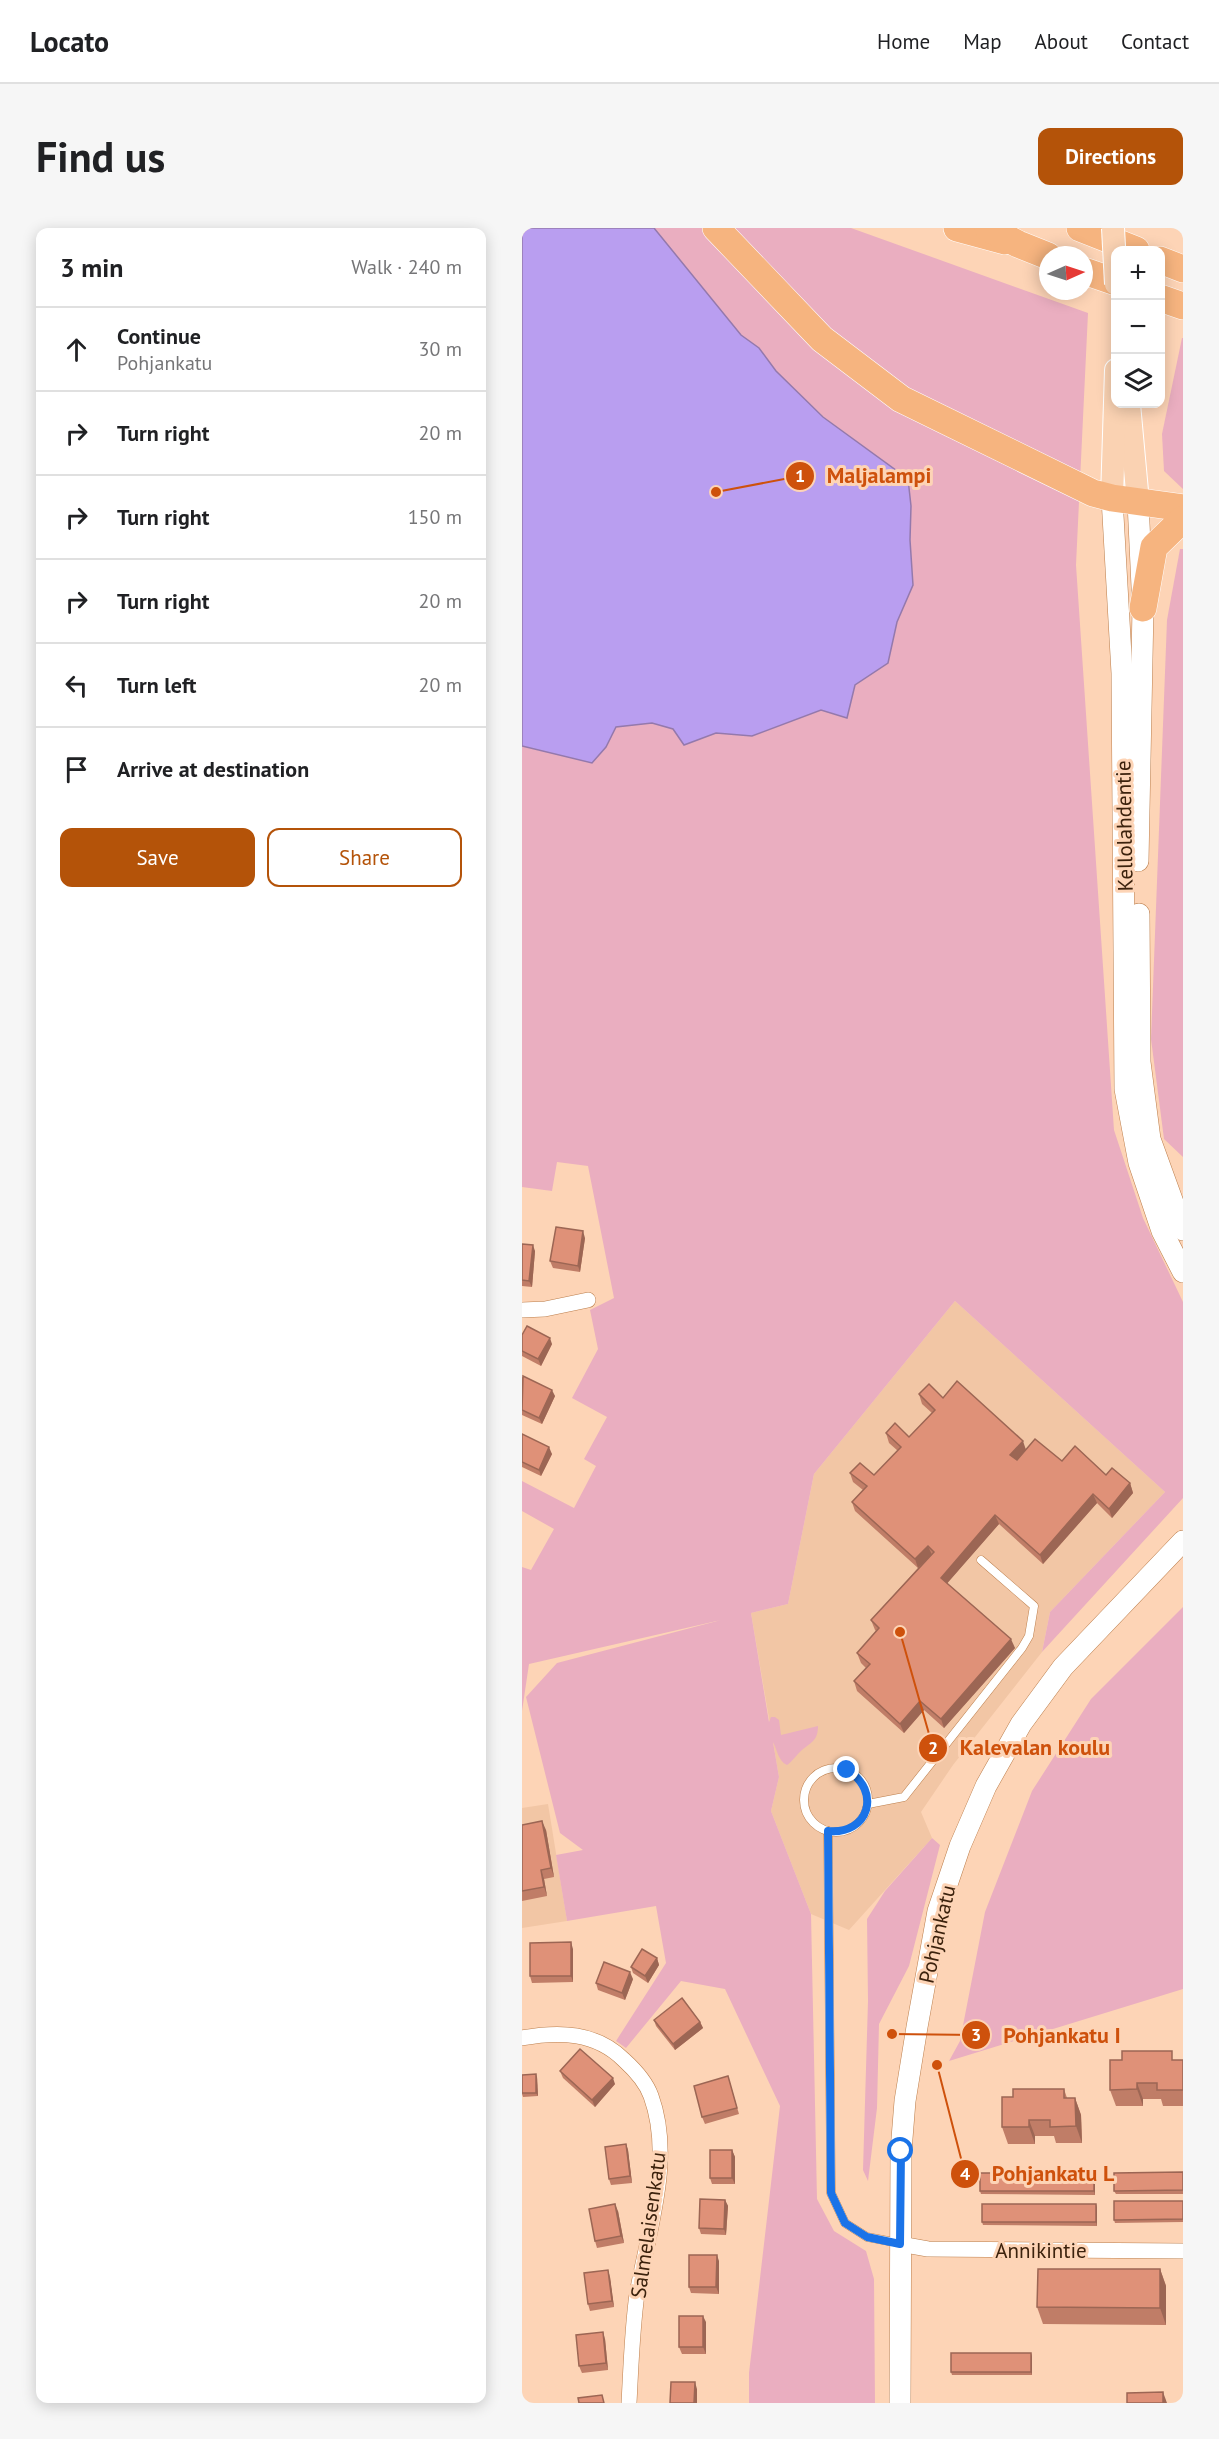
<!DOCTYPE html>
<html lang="en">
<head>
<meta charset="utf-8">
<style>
	body { margin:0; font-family:"PT Sans",sans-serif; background:#f6f6f6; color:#202124 }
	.controls { position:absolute; right:18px; top:18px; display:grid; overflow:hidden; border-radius:12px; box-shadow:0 3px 15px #0003 }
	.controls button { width:54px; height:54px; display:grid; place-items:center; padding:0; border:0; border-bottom:2px solid #e0e0e0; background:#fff; color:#202124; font:30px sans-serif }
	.compass { position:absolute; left:517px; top:18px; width:54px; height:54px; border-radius:50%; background:#fff; box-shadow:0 3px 15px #0003; rotate:87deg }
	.stop { position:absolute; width:18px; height:18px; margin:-14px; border:4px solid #1a73e8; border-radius:50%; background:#fff }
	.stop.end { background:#1a73e8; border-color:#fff; box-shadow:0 2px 6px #0008 }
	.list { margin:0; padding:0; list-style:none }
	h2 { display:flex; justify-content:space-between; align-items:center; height:78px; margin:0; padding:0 24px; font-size:26px }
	h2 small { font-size:20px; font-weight:400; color:#757577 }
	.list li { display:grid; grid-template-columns:39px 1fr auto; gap:18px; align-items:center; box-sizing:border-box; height:84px; padding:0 24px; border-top:2px solid #e0e0e0 }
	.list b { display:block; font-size:22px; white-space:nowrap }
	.list p { margin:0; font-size:20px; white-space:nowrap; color:#757577 }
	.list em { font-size:20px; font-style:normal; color:#757577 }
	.actions { display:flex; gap:12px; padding:18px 24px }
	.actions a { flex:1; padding:14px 0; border:2px solid #b45309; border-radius:12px; text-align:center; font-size:21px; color:#b45309 }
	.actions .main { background:#b45309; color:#fff }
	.icon { flex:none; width:33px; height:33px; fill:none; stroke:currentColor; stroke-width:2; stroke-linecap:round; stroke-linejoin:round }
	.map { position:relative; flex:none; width:661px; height:2175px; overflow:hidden; border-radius:12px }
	header { display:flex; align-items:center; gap:36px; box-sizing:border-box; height:84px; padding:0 30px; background:#fff; border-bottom:2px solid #e0e0e0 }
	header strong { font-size:28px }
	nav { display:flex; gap:33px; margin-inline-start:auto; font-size:21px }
	.intro { display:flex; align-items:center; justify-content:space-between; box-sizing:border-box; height:144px; padding:0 36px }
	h1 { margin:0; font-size:42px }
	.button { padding:15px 27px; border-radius:12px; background:#b45309; color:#fff; font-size:21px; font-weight:700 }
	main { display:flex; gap:36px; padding:0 36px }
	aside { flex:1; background:#fff; border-radius:12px; box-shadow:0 3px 15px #0003 }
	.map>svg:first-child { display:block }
</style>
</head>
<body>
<header>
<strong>Locato</strong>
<nav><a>Home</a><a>Map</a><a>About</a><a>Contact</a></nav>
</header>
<div class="intro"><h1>Find us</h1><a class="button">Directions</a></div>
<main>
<aside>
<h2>3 min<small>Walk · 240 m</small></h2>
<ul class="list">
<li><svg class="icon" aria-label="ahead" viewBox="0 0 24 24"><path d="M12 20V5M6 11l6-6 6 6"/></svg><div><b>Continue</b><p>Pohjankatu</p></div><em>30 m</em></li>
<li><svg class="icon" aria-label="right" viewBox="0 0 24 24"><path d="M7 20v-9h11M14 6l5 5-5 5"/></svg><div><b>Turn right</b></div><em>20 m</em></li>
<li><svg class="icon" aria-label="right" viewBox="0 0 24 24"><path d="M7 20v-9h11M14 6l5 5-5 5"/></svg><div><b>Turn right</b></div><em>150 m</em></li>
<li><svg class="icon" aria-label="right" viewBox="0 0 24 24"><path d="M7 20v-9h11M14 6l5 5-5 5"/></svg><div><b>Turn right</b></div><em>20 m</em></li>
<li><svg class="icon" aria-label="left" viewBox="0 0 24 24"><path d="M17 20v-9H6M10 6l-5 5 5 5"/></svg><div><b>Turn left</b></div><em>20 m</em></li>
<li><svg class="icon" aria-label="arrive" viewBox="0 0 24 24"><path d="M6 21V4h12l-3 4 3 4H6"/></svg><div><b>Arrive at destination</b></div></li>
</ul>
<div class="actions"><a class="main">Save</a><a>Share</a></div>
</aside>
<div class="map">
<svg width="661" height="2175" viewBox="0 0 661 2175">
	<rect width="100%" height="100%" fill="#fdd4b6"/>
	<g fill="#f2c6a5">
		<polygon points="433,1073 643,1264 528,1384 520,1424 431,1537 399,1584 410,1610 327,1702 289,1686 249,1583 257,1549 229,1385 266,1376 292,1246"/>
		<polygon points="26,1576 45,1693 0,1700 0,1580"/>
	</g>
	<g fill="#eaaec0">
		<path d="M132,0H329L566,85L554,337L592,902L621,990L661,1074V1270L520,1424L528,1384L643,1264L433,1073L292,1246L266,1376L229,1385L247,1494L249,1489H253L257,1492L259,1507L296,1498C296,1512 290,1514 280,1522C274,1527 271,1533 265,1537C256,1533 255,1521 251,1514L257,1549L249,1583L289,1686L295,1971L312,2003L344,2023L352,2051L353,2175H227V2145L258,1878L203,1761L159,1753L104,1820L94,1813L144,1735L134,1678L45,1693L34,1627L61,1622L38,1605L4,1469L35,1435L199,1392L7,1436L0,1483V1339L9,1342L32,1301L0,1283V1253L52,1280L74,1238L62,1231L85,1189L50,1170L76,1121L68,1082L92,1070L66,938L35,934L30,963L0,959V518L19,523L84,519L93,499L130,495L151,501L162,517L194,505L230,508L299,482L325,490L333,457L366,435L375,394L391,357L388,312L389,278L386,251L302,189L254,143L237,120L219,107Z"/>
		<polygon points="660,110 661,110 661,261 642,243 640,206"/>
		<polygon points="658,321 661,321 661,929 642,911 629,811 645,392"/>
		<polygon points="661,1379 661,1761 427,1833 438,1813 463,1684 510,1563 569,1471"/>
		<polygon points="410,1610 418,1617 387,1738 357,1796 355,1880 346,1953 341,1942 346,1773 345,1691 363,1663"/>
	</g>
	<polygon fill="#b99ef0" stroke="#9479ac" stroke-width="1.5" points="0,0 132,0 219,107 237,120 254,143 301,189 386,251 389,278 388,312 391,357 375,394 366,435 333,457 325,490 299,482 230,508 194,505 162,517 151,501 130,495 94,499 84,519 70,535 0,518"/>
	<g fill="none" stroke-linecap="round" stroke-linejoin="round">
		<defs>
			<g id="service">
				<circle cx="314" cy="1572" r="32"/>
				<polyline points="346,1576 382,1569 500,1420 507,1408 512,1378 459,1332"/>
				<polyline points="306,1603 309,1965 323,1995 345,2009 377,2015"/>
			</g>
			<g id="minor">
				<polyline points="0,1082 23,1081 66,1072"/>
				<path d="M0,1810C37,1803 74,1804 102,1832C113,1842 124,1854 129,1868C152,1931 126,2003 115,2066C110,2102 109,2139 107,2175"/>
				<polyline points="378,2016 406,2021 661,2023"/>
			</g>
			<g id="secondary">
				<polyline points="590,270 600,445 603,861 617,935 640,1003 661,1044"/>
				<polyline points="616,274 621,380 616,633"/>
				<polyline points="617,686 618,834 628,911 661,1002"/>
				<polyline points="378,2175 379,1923 383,1873 395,1799 416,1683 438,1618 464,1558 499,1496 541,1439 661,1313"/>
			</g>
			<g id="primary">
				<polyline points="607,176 616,274"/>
				<polyline points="590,270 594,142"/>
			</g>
			<g id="motorway">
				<polyline points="194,0 300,111 379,171 571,265 590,270 661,280"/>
				<polyline points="435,0 483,13"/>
				<polyline points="466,0 496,16 526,28"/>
				<polyline points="558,0 614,22"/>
				<polyline points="638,32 661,41"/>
				<polyline points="562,43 594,54"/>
				<polyline points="638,70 661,78"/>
				<polyline points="621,380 632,319 661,291"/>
			</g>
		</defs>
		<use href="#service" stroke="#bc7e4b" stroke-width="9"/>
		<use href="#minor" stroke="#bc7e4b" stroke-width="16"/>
		<use href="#secondary" stroke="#bc7e4b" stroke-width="22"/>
		<use href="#primary" stroke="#fff" stroke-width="24"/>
		<use href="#motorway" stroke="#fff" stroke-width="28"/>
		<use href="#service" stroke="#fff" stroke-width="8"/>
		<use href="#minor" stroke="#fff" stroke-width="15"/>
		<use href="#secondary" stroke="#fff" stroke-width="21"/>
		<use href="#primary" stroke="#fad2b2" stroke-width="22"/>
		<use href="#motorway" stroke="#f6b47f" stroke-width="27"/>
		<defs>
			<polyline id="primary-bridge" points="591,0 594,56"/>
		</defs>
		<use href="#primary-bridge" stroke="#fff" stroke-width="24" stroke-linecap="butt"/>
		<use href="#primary-bridge" stroke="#fad2b2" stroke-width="22"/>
	</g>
	<g fill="#c07d67">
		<polygon points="63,1010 58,1044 31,1040 28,1033"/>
		<polygon points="0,1016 13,1023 10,1059 0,1058"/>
		<polygon points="0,1107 30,1116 19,1138 0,1128"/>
		<polygon points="0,1149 33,1168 20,1196 0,1187"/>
		<polygon points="397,1166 421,1170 504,1221 608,1255 611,1265 590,1290 575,1275 521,1336 477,1296 425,1355 493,1420 422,1500 402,1482 382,1505 335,1463 332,1453 344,1440 339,1435 335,1425 354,1403 353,1402 349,1392 396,1340 333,1283 330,1274 341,1262 331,1254 328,1245 352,1247 376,1223 367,1215 364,1205 387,1209 410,1185 400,1176"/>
		<polygon points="0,1206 30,1226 19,1248 0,1239"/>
		<polygon points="0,1597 24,1602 32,1649 22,1651 25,1668 0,1673"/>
		<polygon points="51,1721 51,1754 10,1755 8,1748"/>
		<polygon points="135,1730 137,1737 126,1755 111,1745 109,1739"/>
		<polygon points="111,1751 103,1772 76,1762 74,1755"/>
		<polygon points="132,1792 178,1794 181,1800 153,1822 134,1798"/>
		<polygon points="653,1832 661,1832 661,1878 641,1878 639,1871 621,1871 621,1878 594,1878 588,1862"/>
		<polygon points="38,1843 93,1856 73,1879 41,1850"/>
		<polygon points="0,1847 15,1849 16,1868 1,1869 0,1866"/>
		<polygon points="208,1855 217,1886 183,1896 180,1889"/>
		<polygon points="542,1861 545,1870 553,1870 559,1887 560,1915 534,1915 532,1908 513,1908 513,1916 486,1916 480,1899 491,1869"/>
		<polygon points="104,1916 106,1922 110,1955 89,1957 87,1951"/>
		<polygon points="210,1922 213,1929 213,1956 190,1956 188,1950"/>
		<polygon points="661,1944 661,1966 594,1966 592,1963"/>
		<polygon points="572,1945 573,1949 573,1967 459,1966 458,1963"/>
		<polygon points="203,1972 206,1978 204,2007 179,2006 177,2000"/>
		<polygon points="661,1973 661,1994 593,1995 592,1992"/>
		<polygon points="574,1976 575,1980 575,1998 461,1997 460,1994"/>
		<polygon points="96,1983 102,2015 75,2020 73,2013"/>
		<polygon points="197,2033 197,2066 169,2065 167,2059"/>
		<polygon points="638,2041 644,2058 644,2097 521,2096 515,2079"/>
		<polygon points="88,2049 92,2079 68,2083 66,2076"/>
		<polygon points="184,2094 184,2126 160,2126 157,2119"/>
		<polygon points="83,2111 86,2142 60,2145 57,2138"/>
		<polygon points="509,2125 510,2129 510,2147 430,2147 429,2144"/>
	</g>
	<g fill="#9c6654">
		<polygon points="61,1003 63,1010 58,1044 56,1038"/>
		<polygon points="11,1017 13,1023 10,1059 7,1053"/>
		<polygon points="28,1110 30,1116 19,1138 16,1131"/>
		<polygon points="30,1162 33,1168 20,1196 17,1190"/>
		<polygon points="501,1213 504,1222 491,1236 488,1227"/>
		<polygon points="27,1219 30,1226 19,1248 17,1242"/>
		<polygon points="608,1255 611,1265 590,1290 587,1281"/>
		<polygon points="571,1266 575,1275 521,1336 518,1327"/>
		<polygon points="473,1287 477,1296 422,1359 419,1350"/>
		<polygon points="406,1318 410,1327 396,1340 393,1331"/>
		<polygon points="489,1411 493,1420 422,1500 419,1491"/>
		<polygon points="398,1473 402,1482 382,1505 378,1496"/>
		<polygon points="20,1593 24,1602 32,1649 29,1640"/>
		<polygon points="19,1642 22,1651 25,1668 22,1659"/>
		<polygon points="49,1714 51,1721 51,1754 49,1748"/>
		<polygon points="135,1730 137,1737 126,1755 123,1748"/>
		<polygon points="108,1744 111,1751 103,1772 100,1765"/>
		<polygon points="178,1794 181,1800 153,1822 151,1816"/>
		<polygon points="14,1846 15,1849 16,1868 14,1865"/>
		<polygon points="91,1850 93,1856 73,1879 70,1872"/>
		<polygon points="615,1855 621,1871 621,1878 615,1861"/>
		<polygon points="553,1870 559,1887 560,1915 554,1898"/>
		<polygon points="507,1892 513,1908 513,1916 507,1899"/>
		<polygon points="104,1916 106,1922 110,1955 108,1948"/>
		<polygon points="210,1922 213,1929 213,1956 210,1950"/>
		<polygon points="572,1945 573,1949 573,1967 572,1963"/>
		<polygon points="203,1972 206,1978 204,2007 202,2001"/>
		<polygon points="93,1976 96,1983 102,2015 99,2008"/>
		<polygon points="574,1976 575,1980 575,1998 574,1994"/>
		<polygon points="195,2027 197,2033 197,2066 194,2059"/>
		<polygon points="638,2041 644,2058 644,2097 638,2080"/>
		<polygon points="86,2042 88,2049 92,2079 90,2073"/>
		<polygon points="181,2088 184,2094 184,2126 181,2119"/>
		<polygon points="81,2104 83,2111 86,2142 84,2135"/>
		<polygon points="509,2125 510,2129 510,2147 509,2144"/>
		<polygon points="173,2154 175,2161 175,2175 172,2175"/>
		<polygon points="641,2164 645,2175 641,2175"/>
	</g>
	<g fill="#df9178" stroke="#9c6654" stroke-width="1.5">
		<polygon points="34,999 61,1003 56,1038 28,1033"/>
		<polygon points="0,1016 11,1017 7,1053 0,1052"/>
		<polygon points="5,1098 28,1110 16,1131 0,1123 0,1107"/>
		<polygon points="1,1148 30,1162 17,1190 0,1182"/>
		<polygon points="435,1153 501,1213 488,1227 495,1232 513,1211 540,1233 553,1218 584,1247 590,1240 608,1255 587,1281 571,1266 518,1327 473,1287 419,1350 489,1411 419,1491 398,1473 378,1496 332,1453 348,1436 335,1425 357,1400 349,1392 412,1324 406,1318 393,1331 330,1274 345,1258 328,1245 338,1235 352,1247 379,1219 364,1205 373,1195 387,1209 413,1182 397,1166 407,1156 421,1170"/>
		<polygon points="0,1206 27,1219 17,1242 0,1234"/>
		<polygon points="20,1593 29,1640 19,1642 22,1659 0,1663 0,1597"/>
		<polygon points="49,1714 49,1748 8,1748 8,1715"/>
		<polygon points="120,1721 135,1730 123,1748 109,1739"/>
		<polygon points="82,1734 108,1744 100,1765 74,1755"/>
		<polygon points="160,1770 178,1794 151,1816 132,1792"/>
		<polygon points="58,1821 91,1850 70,1872 38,1843"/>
		<polygon points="600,1823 650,1823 650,1832 661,1832 661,1862 635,1862 635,1855 615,1855 615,1861 588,1862 588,1832 600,1832"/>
		<polygon points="14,1846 14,1865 0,1865 0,1847"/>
		<polygon points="206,1848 215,1880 180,1889 172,1858"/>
		<polygon points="491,1861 542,1861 542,1870 553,1870 554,1898 528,1899 528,1892 507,1892 507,1899 480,1899 480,1869 491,1869"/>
		<polygon points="104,1916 108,1948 87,1951 83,1919"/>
		<rect x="188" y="1922" width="22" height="28"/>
		<polygon points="661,1944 661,1962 592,1963 592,1945"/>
		<rect x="458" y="1945" width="114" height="18"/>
		<polygon points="178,1971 203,1972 202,2001 177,2000"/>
		<polygon points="592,1973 661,1973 661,1991 592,1992"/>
		<polygon points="93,1976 99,2008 73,2013 67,1981"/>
		<rect x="460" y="1976" width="114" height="18"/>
		<polygon points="167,2027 195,2027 194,2059 167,2059"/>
		<polygon points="516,2041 638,2041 638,2080 515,2079"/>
		<polygon points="86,2042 90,2073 66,2076 62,2045"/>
		<rect x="157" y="2088" width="24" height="31"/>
		<polygon points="81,2104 84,2135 57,2138 54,2107"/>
		<rect x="429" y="2125" width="80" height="19"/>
		<polygon points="149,2154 173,2154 172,2175 148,2175"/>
		<polygon points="641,2164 641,2175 605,2175 605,2165"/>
		<polygon points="80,2167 82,2175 57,2175 56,2170"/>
	</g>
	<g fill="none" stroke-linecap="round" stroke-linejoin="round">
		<path stroke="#1a73e8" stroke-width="8" d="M325,1542C360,1563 347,1607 306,1603L309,1965L323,1995L345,2009L378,2016L379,1923"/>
	</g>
	<g text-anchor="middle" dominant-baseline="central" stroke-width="6" stroke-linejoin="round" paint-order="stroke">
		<g font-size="21" fill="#3c220d" stroke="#fdd4b6">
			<text transform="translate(602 598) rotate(-91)">Kellolahdentie</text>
			<text transform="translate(415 1706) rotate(-77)">Pohjankatu</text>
			<text transform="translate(126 1997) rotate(-82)">Salmelaisenkatu</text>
			<text x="519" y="2022">Annikintie</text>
		</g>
	</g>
	<path fill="none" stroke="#ce510c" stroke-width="2" d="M194 264L278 248M378 1404L411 1520M370 1806L454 1807M415 1837L443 1946"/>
	<g fill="#ce510c" stroke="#fdd4b6" stroke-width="2">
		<circle cx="194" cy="264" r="6"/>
		<circle cx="378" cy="1404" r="6"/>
		<circle cx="370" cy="1806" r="6"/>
		<circle cx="415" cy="1837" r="6"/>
		<circle cx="278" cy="248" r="15"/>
		<circle cx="411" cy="1520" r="15"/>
		<circle cx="454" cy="1807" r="15"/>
		<circle cx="443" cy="1946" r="15"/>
	</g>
	<g font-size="18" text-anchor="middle" font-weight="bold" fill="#fff">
		<text x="278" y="254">1</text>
		<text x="411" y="1526">2</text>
		<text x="454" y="1813">3</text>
		<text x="443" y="1952">4</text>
	</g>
	<g font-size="22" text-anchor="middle" font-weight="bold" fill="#ce510c" stroke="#fdd4b6" stroke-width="6" stroke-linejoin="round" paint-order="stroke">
		<text x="357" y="255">Maljalampi</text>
		<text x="513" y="1527">Kalevalan koulu</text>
		<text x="540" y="1815">Pohjankatu I</text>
		<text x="531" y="1953">Pohjankatu L</text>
	</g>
</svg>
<div class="controls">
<button>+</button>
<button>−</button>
<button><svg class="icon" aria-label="layers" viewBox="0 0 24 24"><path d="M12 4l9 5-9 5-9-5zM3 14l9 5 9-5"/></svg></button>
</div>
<svg class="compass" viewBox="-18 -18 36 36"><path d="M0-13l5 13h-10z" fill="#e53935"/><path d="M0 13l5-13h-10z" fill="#757577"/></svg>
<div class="stop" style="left:379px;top:1923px"></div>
<div class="stop end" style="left:325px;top:1542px"></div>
</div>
</main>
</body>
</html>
